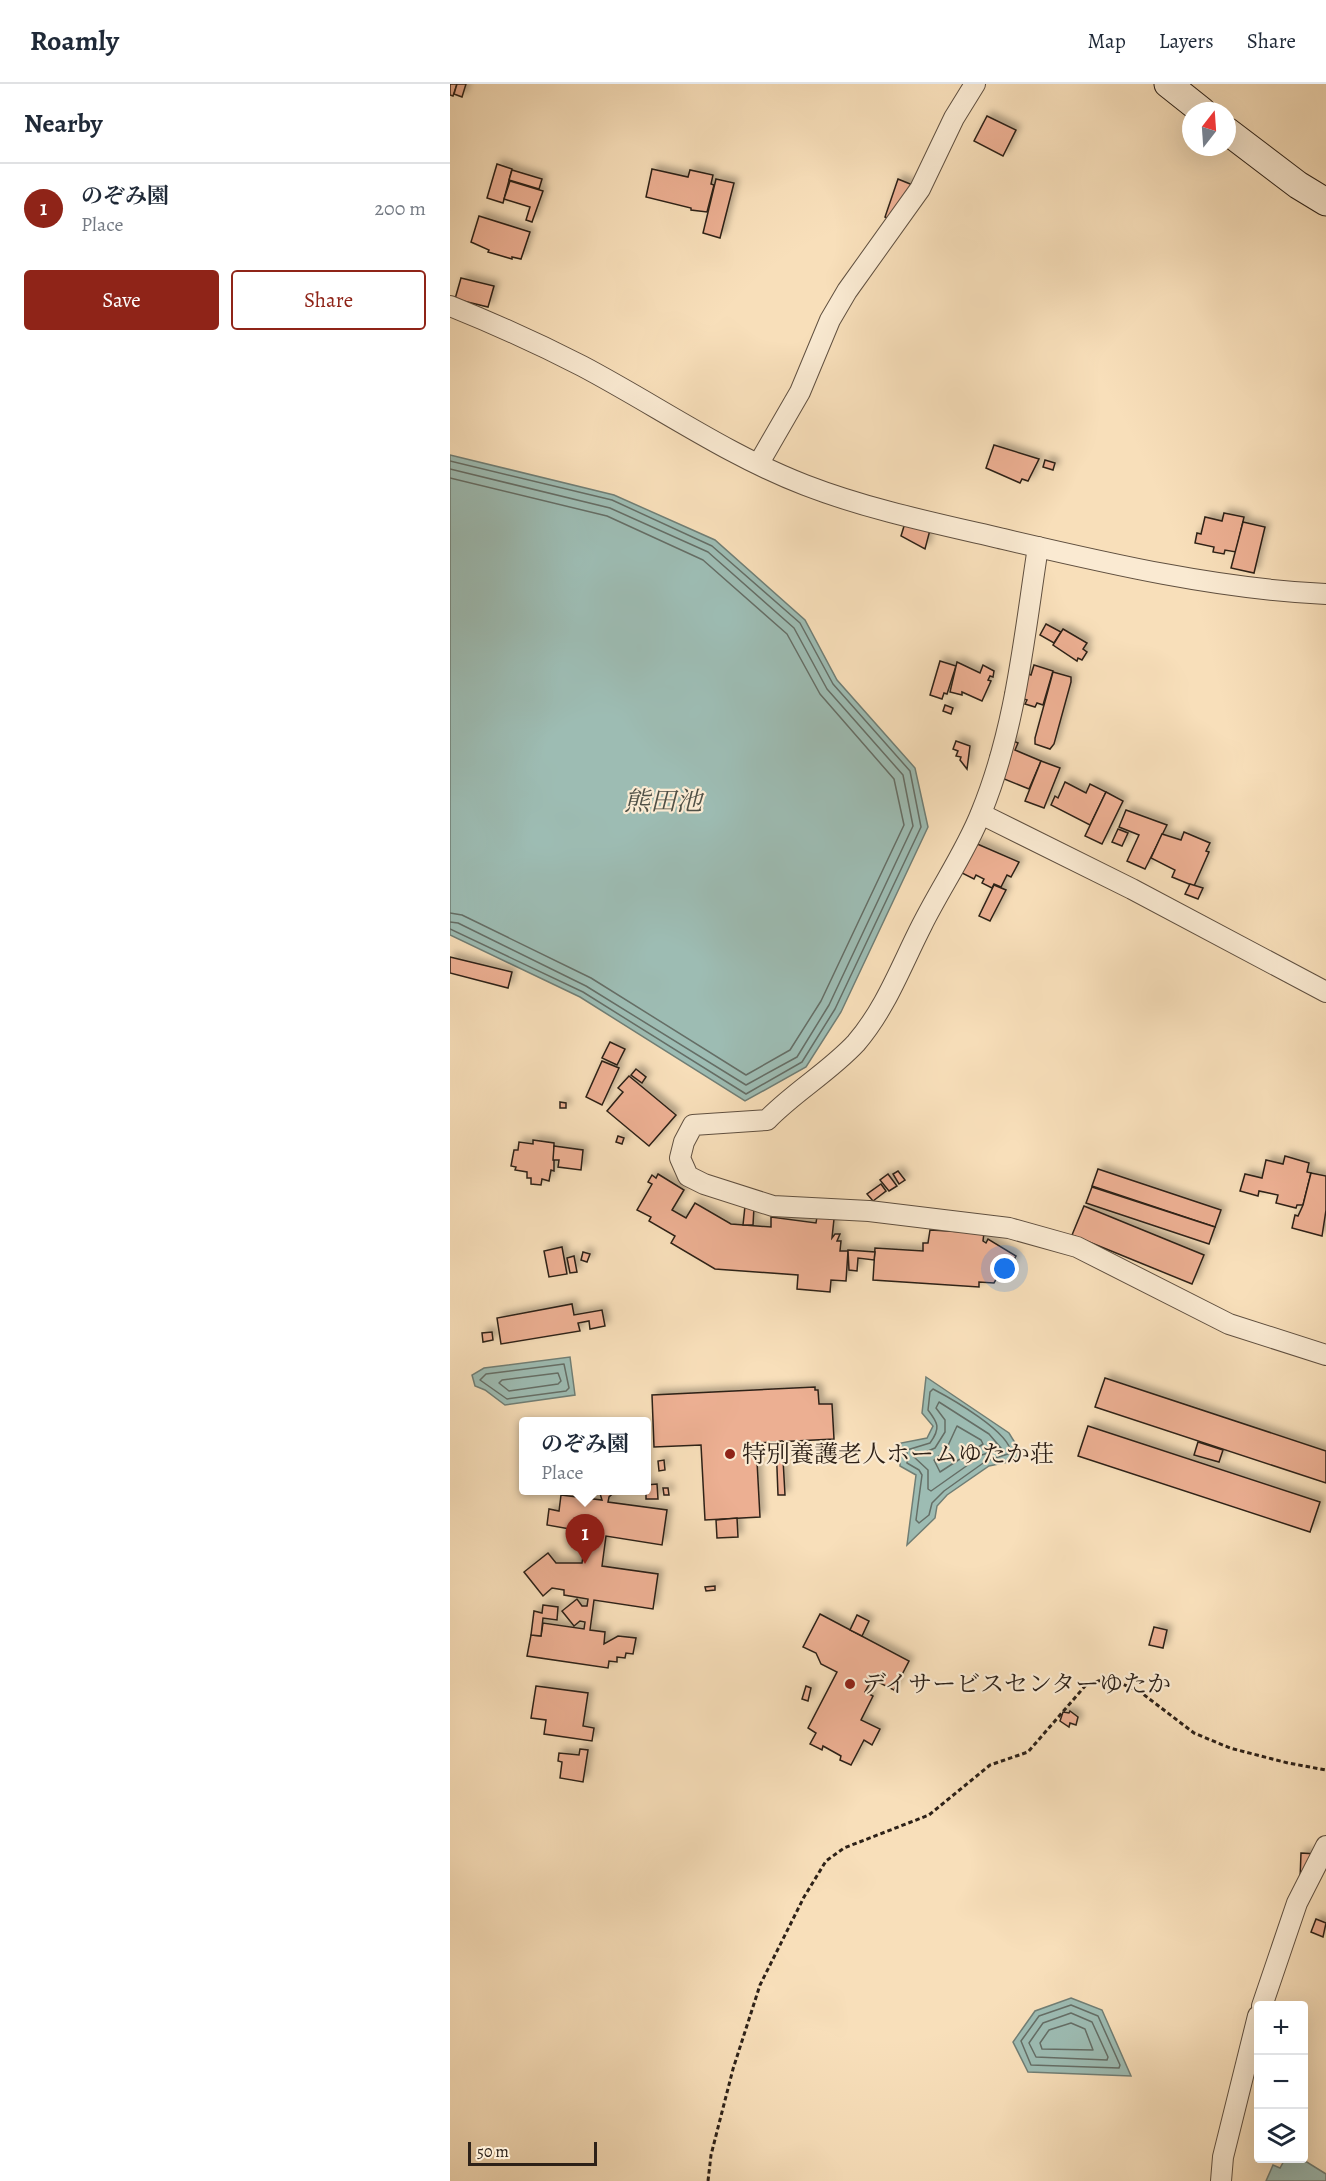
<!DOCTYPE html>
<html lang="en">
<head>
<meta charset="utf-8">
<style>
	body { margin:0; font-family:Alegreya,"Noto Serif JP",serif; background:#f6f6f7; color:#1f2937 }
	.controls { position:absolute; right:18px; bottom:18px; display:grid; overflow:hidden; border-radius:6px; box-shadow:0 6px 24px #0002 }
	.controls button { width:54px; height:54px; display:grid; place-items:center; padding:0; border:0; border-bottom:2px solid #e0e1e3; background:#fff; color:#1f2937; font:30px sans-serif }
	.compass { position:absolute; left:732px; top:18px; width:54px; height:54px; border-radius:50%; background:#fff; box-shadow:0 6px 24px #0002; rotate:17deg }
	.scale { position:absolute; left:18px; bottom:15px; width:129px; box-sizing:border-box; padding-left:6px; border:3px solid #2d2118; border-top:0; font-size:16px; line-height:21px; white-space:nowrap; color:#2d2118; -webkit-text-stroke:4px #faead2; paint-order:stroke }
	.you { position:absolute; left:555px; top:1185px; width:21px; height:21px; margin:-15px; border:4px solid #fff; border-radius:50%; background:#1a73e8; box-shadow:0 0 0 9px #1a73e833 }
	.badge { display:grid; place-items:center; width:39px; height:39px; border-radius:50%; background:#8f2418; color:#fff; font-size:20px; font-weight:700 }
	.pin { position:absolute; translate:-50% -50px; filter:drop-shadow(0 2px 3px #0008) }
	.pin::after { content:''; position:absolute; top:32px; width:21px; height:18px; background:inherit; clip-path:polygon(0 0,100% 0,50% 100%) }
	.popup { position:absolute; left:69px; top:1333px; width:132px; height:78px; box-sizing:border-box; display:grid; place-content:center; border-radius:6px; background:#fff; filter:drop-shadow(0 2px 4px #0005); font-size:20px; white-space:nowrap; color:#747a83 }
	.popup b { font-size:22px; color:#1f2937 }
	.popup::after { content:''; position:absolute; left:50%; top:100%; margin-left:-12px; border:12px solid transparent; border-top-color:#fff }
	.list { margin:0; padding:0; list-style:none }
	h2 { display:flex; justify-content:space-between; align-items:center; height:78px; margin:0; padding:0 24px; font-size:26px }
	h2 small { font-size:20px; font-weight:400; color:#747a83 }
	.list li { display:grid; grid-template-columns:39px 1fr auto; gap:18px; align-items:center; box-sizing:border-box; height:90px; padding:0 24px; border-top:2px solid #e0e1e3 }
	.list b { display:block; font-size:22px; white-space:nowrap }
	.list p { margin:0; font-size:20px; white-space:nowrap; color:#747a83 }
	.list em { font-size:20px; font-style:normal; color:#747a83 }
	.actions { display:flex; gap:12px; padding:18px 24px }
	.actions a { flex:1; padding:14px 0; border:2px solid #8f2418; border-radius:6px; text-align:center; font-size:21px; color:#8f2418 }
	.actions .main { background:#8f2418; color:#fff }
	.icon { flex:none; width:33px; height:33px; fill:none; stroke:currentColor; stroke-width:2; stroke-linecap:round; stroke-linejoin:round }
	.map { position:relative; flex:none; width:876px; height:2097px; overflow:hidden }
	header { display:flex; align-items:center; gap:36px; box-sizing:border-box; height:84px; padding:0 30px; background:#fff; border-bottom:2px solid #e0e1e3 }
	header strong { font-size:28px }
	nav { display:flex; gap:33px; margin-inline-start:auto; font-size:21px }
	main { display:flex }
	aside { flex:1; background:#fff }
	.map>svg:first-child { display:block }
</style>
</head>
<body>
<header>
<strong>Roamly</strong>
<nav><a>Map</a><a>Layers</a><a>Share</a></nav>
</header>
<main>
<aside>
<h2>Nearby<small></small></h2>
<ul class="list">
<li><span class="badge">1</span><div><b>のぞみ園</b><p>Place</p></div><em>200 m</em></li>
</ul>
<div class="actions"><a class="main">Save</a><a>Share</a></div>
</aside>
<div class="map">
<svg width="876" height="2097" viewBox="0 0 876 2097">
	<defs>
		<filter id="shadow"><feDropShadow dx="4.5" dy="-4.5" stdDeviation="3" flood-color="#0004"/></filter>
	</defs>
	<rect width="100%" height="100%" fill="#f8dfba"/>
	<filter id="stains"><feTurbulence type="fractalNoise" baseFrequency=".00333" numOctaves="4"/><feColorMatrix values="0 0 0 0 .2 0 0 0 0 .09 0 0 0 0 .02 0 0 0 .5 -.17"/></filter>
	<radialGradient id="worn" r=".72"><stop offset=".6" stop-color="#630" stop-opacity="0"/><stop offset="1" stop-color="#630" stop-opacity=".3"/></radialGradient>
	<g fill="#9dbcb3" stroke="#707e75" stroke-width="1.5">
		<polygon points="0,371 164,411 265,456 355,536 387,596 465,684 478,743 391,928 356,983 295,1017 130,913 0,851"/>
		<polygon points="120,1273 125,1311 55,1321 35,1306 25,1302 22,1291 34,1284"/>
		<polygon points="476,1293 559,1349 567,1362 568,1376 539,1382 497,1411 487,1422 485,1434 457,1461 466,1391 450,1382 451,1359 477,1354 483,1342 472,1329"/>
		<polygon points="621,1914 652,1926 681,1992 578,1988 563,1958 585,1927"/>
		<polygon points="835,2075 852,2075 876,2090 876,2097 816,2097 823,2081 830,2084"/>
	</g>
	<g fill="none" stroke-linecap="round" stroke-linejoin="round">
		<g stroke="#656e66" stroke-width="1.5">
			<polyline points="0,377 162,416 262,462 350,539 383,600 460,687 471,743 385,925 352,978 296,1010 133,908 0,845"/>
			<polyline points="0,385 160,424 258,468 344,544 377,605 453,691 463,742 379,921 347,973 296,1001 136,902 8,839 0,838"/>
			<polyline points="0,394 157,432 253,476 337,550 370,610 444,695 454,741 371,917 340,966 296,991 141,894 12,831 0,829"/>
			<polygon points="114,1280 119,1304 116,1307 57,1315 30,1296 36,1290"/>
			<polygon points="108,1289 111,1297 108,1300 59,1307 49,1299 52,1296"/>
			<path d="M483,1305C502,1315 560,1348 561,1369L536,1377L494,1407L482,1419L479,1431L469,1439L466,1436L472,1391L469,1386L457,1379V1366L480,1359C491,1344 488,1339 478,1326L480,1308Z"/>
			<polygon points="489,1318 539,1350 551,1364 532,1371 481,1407 478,1405 478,1386 464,1373 485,1364 495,1348 495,1336 486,1324"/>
			<polygon points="507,1342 531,1356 533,1360 490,1388 484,1376 496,1366"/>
			<polygon points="621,1921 648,1932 670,1981 669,1984 581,1981 571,1957 589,1932"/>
			<polygon points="621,1929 642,1938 658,1973 657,1976 586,1973 579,1959 593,1939"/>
			<polygon points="621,1939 635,1945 643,1966 592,1965 590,1959 599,1946"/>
		</g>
	</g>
	<g fill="#ecaf92" stroke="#2d2118" stroke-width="1.5" filter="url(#shadow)">
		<polygon points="0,0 7,0 3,12 0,11"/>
		<polygon points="7,0 16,0 12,13 4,10"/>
		<polygon points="537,32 566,46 553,72 524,57"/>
		<polygon points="47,80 62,85 53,119 37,114"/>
		<polygon points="202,85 238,93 240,86 263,91 261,100 264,101 257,128 241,126 241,124 196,113"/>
		<polygon points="62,86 92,95 89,105 59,96"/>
		<polygon points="266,95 284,99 270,154 253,149"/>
		<polygon points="448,95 465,102 448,138 435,133"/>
		<polygon points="60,97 93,107 82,138 76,136 80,123 54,115"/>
		<polygon points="29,132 80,148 71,175 62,173 62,175 38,168 39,166 21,158"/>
		<polygon points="11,194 44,202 38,223 5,215"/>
		<polygon points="544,361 589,375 578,397 572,395 570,399 536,384"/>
		<polygon points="595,376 605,379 603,386 593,383"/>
		<polygon points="774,429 794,433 786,468 775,466 774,470 763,468 764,463 745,459 747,449 751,450 755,433 772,437"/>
		<polygon points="793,438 815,443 804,489 781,484"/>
		<polygon points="455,439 480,446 475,465 451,452"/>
		<polygon points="596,540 611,548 604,559 590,551"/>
		<polygon points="613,545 637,559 633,565 637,568 632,576 628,574 627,577 603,561"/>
		<polygon points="490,577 506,582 497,610 494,609 492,615 480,611"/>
		<polygon points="507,578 530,589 533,581 544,587 543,593 540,592 538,596 541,597 532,617 512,608 512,611 500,608"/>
		<polygon points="584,581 603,587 593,621 587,619 585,623 575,620 577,616 555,609 564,585 581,591"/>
		<polygon points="603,588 621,593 621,598 604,660 600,665 585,660 585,654"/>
		<polygon points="495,621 503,624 501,630 493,627"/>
		<polygon points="548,651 568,659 565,666 591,677 579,705 542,690 544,673 540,672"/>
		<polygon points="506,657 520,662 517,685 510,676 511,673 506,672 508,667 503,665"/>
		<polygon points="591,677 610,684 594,724 575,717"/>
		<polygon points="615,698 636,709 640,700 656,708 640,741 601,721 605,712 608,714"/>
		<polygon points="656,708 673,717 652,760 635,752"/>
		<polygon points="676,726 717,741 695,785 677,777 689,751 669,743"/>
		<polygon points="668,745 678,749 672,762 662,758"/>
		<polygon points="734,748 760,759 756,767 759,768 744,802 722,793 725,786 701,774 712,750 731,756"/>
		<polygon points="525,759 569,778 561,793 557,791 551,803 544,800 542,804 532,799 534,795 526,791 524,795 510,788"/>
		<polygon points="740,800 753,804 748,815 735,810"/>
		<polygon points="544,801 556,806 540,837 529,832"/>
		<polygon points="0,873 62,888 58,904 0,889"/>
		<polygon points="160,958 175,965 167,981 152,974"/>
		<polygon points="152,977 169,984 152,1021 136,1013"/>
		<polygon points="186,985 196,993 192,999 181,991"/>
		<polygon points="179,992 226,1031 199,1062 157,1027 173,1008 168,1004"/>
		<polygon points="110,1018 116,1019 116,1024 110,1024"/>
		<polygon points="168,1052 174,1054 172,1060 166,1058"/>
		<polygon points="83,1056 104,1059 104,1087 101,1086 99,1097 92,1095 91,1101 81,1100 81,1094 77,1094 77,1088 65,1086 66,1083 61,1082 64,1066 68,1066 69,1058 83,1060"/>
		<polygon points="104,1062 133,1066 131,1086 108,1083 109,1076 103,1076"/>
		<polygon points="835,1072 859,1079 857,1088 861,1089 853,1121 847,1121 846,1124 826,1119 828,1111 809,1107 808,1112 790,1107 795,1090 812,1094 816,1076 833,1080"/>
		<polygon points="648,1085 771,1126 765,1143 642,1102"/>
		<polygon points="448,1087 455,1096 449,1100 443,1090"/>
		<polygon points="861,1089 876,1092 876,1126 872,1152 842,1144 845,1131 848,1132 853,1121"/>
		<polygon points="208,1090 234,1106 222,1126 236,1134 245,1119 281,1140 321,1143 321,1133 366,1139 367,1133 384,1135 382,1154 385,1150 390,1150 387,1157 391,1157 390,1167 398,1167 396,1197 381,1196 380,1208 347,1205 348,1191 265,1185 221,1159 225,1152 199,1137 201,1133 187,1126 202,1100 198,1098 202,1091 206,1094"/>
		<polygon points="438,1090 447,1102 439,1107 430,1096"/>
		<polygon points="431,1100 436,1107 423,1117 417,1110"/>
		<polygon points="642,1103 765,1143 759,1160 636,1119"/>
		<polygon points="295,1122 304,1123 303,1141 293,1141"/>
		<polygon points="634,1122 754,1171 742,1200 622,1151"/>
		<polygon points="480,1146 534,1149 533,1157 536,1159 538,1155 566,1172 556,1190 551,1187 544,1199 529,1198 529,1203 423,1196 425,1164 473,1167 473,1159 478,1159"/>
		<polygon points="112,1163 117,1190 99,1193 94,1167"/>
		<polygon points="398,1166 425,1168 424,1176 408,1174 407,1187 399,1186"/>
		<polygon points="133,1168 140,1170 137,1178 131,1176"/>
		<polygon points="124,1172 127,1188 120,1189 117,1174"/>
		<polygon points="122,1220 124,1231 152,1226 155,1242 140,1245 139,1237 128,1239 130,1247 51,1260 47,1234"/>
		<polygon points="42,1248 43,1256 33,1258 32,1249"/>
		<polygon points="655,1294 876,1367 876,1399 645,1323"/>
		<polygon points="365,1303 365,1306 368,1306 369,1320 382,1320 384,1355 306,1359 310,1433 255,1436 251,1361 204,1363 202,1311"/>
		<polygon points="638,1342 870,1418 860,1448 628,1372"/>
		<polygon points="332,1357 335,1411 328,1411 326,1358"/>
		<polygon points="748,1358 773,1366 769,1378 744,1371"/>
		<polygon points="214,1376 215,1386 209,1387 208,1377"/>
		<polygon points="207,1400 208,1415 196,1415 196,1401"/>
		<polygon points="213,1404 218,1404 219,1411 214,1411"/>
		<polygon points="149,1406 167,1406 159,1413 158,1418 217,1426 212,1461 156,1452 152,1482 208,1490 203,1525 144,1516 140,1546 155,1548 154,1560 168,1552 186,1554 183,1570 176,1569 175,1574 167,1573 167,1578 159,1577 158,1584 77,1572 81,1551 91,1552 93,1539 134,1545 135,1538 130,1537 124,1542 112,1527 127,1515 132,1522 137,1522 138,1515 114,1511 114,1506 102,1504 93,1512 74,1488 98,1469 106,1479 132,1479 136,1451 148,1453 148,1450 97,1441 99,1425 109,1427 111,1411 152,1416"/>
		<polygon points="287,1434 288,1453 267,1454 266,1436"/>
		<polygon points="265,1502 265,1506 256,1507 255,1503"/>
		<polygon points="93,1521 108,1523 107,1536 93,1534 91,1552 81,1551 84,1527 92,1529"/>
		<polygon points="370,1530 459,1577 444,1606 422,1595 415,1608 423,1612 411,1636 430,1645 422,1661 414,1656 401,1681 390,1676 391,1672 373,1662 372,1666 360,1660 366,1649 358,1644 387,1588 371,1580 366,1569 353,1563"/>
		<polygon points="407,1531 419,1537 412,1552 400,1546"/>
		<polygon points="704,1543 717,1546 713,1564 699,1561"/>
		<polygon points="86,1602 138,1609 133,1642 144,1644 142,1657 94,1650 96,1636 81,1634"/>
		<polygon points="356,1602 361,1604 358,1617 352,1615"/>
		<polygon points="620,1627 628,1633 626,1641 620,1639 619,1643 610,1637 613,1628 619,1629"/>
		<polygon points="130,1665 138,1666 133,1698 110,1694 112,1678 108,1677 109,1669 129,1671"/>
		<polygon points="851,1769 867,1770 850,1796"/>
		<polygon points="866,1835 876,1839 873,1853 861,1848"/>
	</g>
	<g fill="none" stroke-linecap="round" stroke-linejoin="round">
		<defs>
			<g id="minor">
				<path d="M0,222C45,240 89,260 132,282C206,321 277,371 355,401C417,425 484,439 549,454C656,479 766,505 876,510"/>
				<polyline points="309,379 350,308 380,236 397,207 470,105 504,34 525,0"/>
				<path d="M588,463C574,553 566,644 531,729C516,767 491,803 472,841C451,882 436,924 406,959C379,988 344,1008 317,1036L243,1041L234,1058L230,1074L238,1092L254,1100L323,1122L419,1127L559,1144L627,1163L779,1240L876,1271"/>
				<polyline points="531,730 682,805 876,908"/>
				<polyline points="812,1922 847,1819 876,1762"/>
				<polyline points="771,2097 773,2073 808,1932"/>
			</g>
			<g id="secondary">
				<polyline points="718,0 752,27"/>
				<polyline points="777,47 848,101 876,118"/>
			</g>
		</defs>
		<use href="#minor" stroke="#605040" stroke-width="22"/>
		<use href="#secondary" stroke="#2d2118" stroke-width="29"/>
		<polyline stroke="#2d2118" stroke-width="3" stroke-dasharray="4.5 3" stroke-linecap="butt" points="258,2097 261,2071 283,1985 310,1901 354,1813 376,1777 394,1764 479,1731 540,1681 578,1668 636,1601 658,1594 689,1607 744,1649 780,1664 838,1679 876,1686"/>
		<use href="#minor" stroke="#faead2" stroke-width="20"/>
		<use href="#secondary" stroke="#faead2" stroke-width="27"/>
	</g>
	<g fill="#8f2418" stroke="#faead2" stroke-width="2">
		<circle cx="280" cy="1370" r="6"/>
		<circle cx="400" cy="1600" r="6"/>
	</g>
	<g text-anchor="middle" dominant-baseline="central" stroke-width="4.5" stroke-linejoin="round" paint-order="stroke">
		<g font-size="24" fill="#2d2118" stroke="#faead2" text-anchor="start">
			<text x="292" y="1370">特別養護老人ホームゆたか荘</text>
			<text x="412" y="1600">デイサービスセンターゆたか</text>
		</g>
		<g font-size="26" font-style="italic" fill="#4f5046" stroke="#faead2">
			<text x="213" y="717">熊田池</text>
		</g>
	</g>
	<rect width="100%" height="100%" filter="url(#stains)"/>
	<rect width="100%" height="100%" fill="url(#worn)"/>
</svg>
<div class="controls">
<button>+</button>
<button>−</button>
<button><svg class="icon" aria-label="layers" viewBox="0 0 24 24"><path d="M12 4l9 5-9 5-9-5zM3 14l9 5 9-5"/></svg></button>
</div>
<svg class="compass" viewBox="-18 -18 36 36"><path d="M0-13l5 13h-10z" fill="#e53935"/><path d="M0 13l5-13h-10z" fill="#747a83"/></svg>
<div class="scale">50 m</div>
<div class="you"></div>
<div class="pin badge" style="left:135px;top:1480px">1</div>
<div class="popup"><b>のぞみ園</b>Place</div>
</div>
</main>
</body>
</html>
